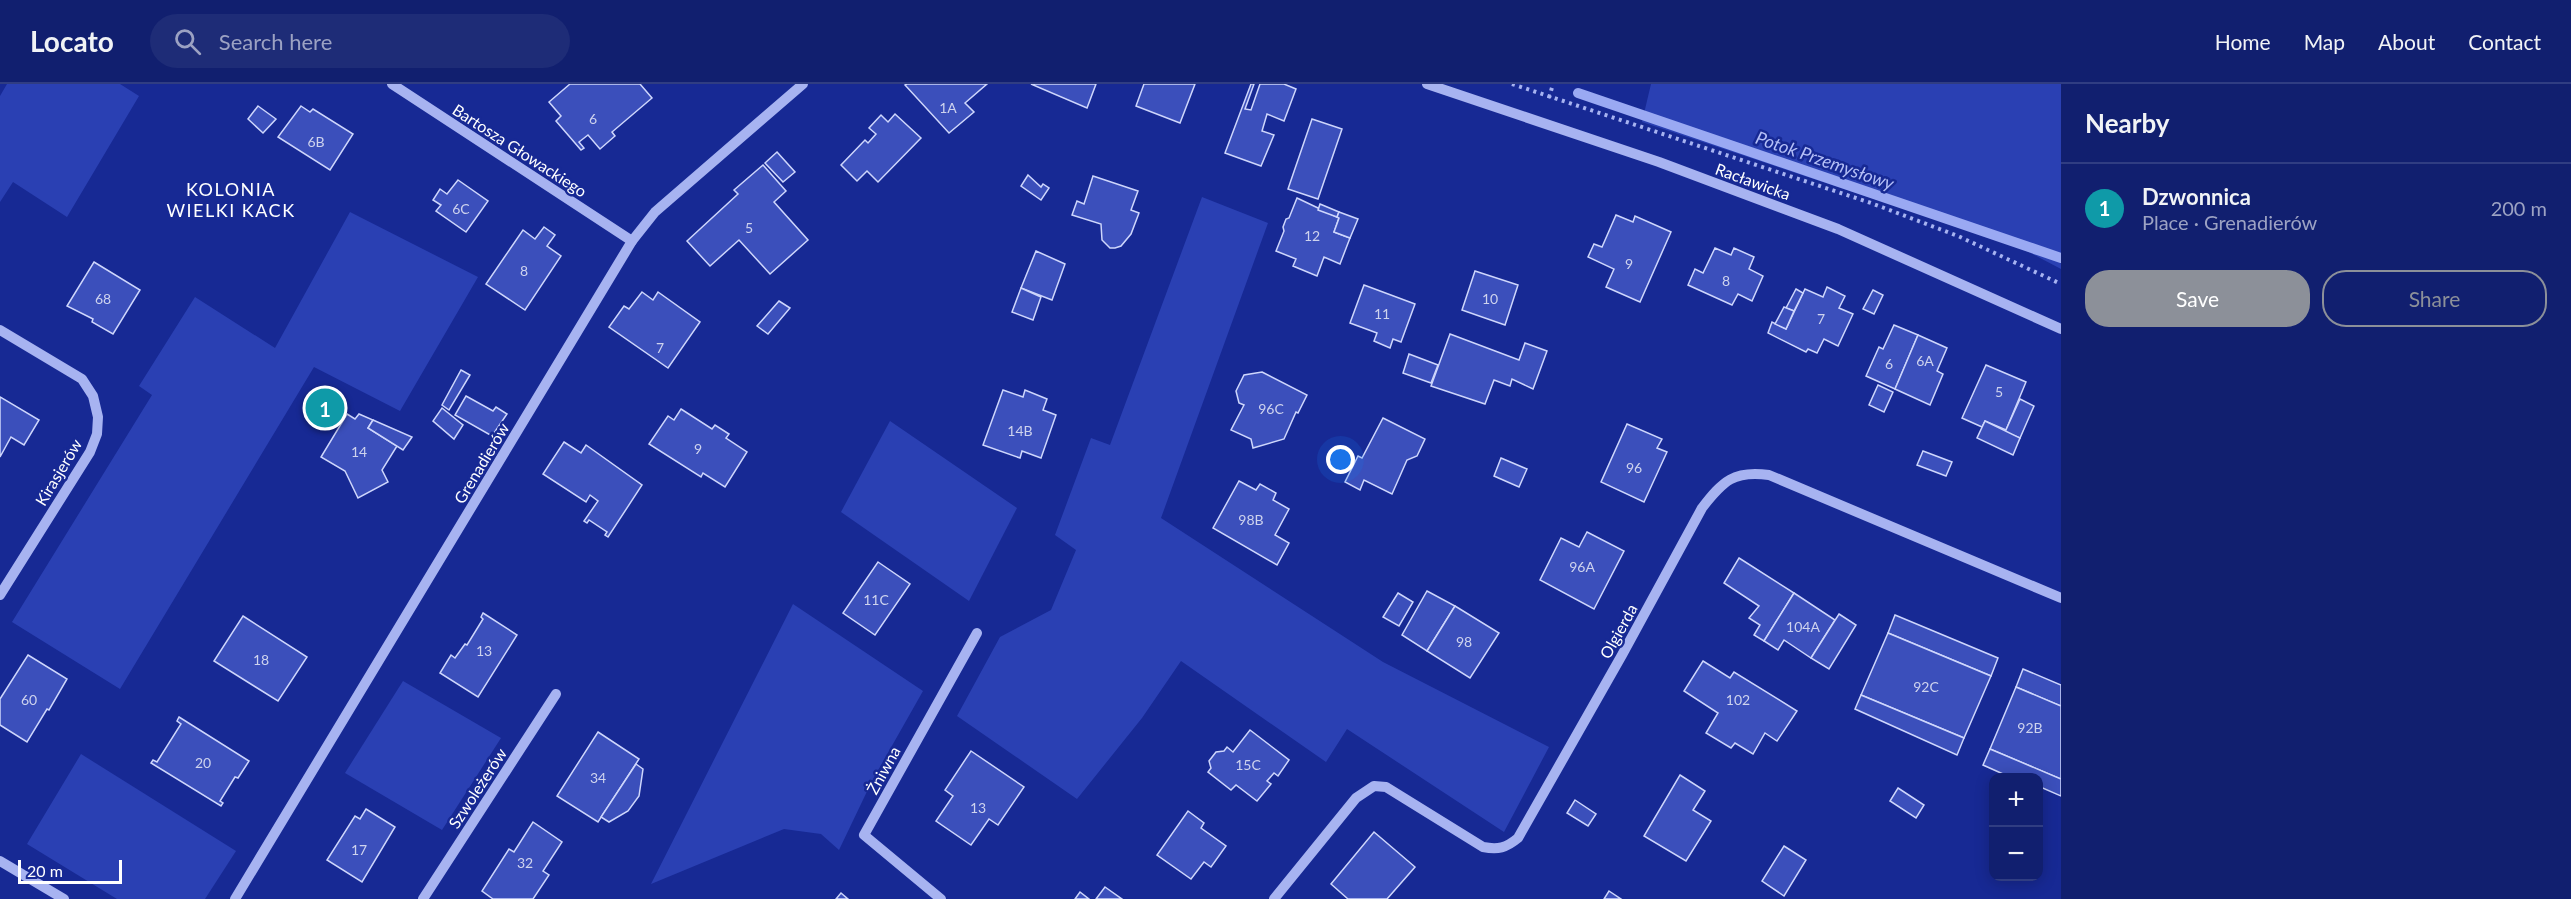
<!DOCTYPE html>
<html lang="en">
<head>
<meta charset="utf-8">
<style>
	body { margin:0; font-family:Lato,sans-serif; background:#1e2c77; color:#f1f3f6 }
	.controls { position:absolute; right:18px; bottom:18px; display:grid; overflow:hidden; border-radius:12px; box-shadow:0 3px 15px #0003 }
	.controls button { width:54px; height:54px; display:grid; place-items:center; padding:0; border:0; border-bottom:2px solid #303d82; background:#111f6f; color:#f1f3f6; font:30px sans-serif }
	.scale { position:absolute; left:18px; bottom:15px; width:104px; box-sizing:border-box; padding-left:6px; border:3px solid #fff; border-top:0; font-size:16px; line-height:21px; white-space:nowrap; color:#fff; -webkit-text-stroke:4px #172994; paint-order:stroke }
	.you { position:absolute; left:1341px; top:376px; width:21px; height:21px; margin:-15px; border:4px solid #fff; border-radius:50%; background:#1a73e8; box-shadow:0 0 0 9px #1a73e833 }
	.badge { display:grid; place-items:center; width:39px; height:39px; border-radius:50%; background:#8c9099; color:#fff; font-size:20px; font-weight:700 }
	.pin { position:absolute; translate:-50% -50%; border:3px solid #fff; box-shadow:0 2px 6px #0006 }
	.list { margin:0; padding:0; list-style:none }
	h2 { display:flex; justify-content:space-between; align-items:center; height:78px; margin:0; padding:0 24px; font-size:26px }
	h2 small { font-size:20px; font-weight:400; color:#9ca2c3 }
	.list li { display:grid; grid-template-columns:39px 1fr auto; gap:18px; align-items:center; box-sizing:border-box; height:90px; padding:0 24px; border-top:2px solid #303d82 }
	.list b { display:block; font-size:22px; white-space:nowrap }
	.list p { margin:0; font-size:20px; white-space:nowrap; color:#9ca2c3 }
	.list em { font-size:20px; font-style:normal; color:#9ca2c3 }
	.actions { display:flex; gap:12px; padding:18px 24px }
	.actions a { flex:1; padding:14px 0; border:2px solid #8c9099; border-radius:24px; text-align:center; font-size:21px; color:#8c9099 }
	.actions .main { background:#8c9099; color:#fff }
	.icon { flex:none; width:33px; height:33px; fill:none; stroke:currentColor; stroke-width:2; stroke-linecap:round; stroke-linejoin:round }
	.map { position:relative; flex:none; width:2061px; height:815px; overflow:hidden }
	header { display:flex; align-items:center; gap:36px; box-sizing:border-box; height:84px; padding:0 30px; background:#111f6f; border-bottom:2px solid #303d82 }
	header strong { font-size:28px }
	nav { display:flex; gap:33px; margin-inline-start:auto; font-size:21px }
	.search { width:420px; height:54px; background:#1e2c77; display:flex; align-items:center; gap:15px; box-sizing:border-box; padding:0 21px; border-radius:33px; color:#9ca2c3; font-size:22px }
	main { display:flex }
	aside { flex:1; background:#111f6f }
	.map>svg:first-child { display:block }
</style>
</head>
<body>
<header>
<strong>Locato</strong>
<div class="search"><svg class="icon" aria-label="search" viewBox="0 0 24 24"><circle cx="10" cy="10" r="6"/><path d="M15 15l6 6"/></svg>Search here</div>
<nav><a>Home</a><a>Map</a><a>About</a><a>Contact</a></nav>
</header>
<main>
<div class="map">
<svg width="2061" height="815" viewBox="0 0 2061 815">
	<rect width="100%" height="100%" fill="#172994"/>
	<g fill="#2a40b3">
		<polygon points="7,0 120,0 139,12 67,133 13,98 0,118 0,12"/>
		<polygon points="1651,0 2061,0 2061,185 1989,147 1870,107 1868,113 1642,38"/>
		<polygon points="1202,113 1268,139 1161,434 1383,578 1549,663 1504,748 1347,645 1326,678 1181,577 1142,634 1077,715 957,632 1000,553 1051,526 1076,466 1055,451 1091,354 1110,361"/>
		<polygon points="350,128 478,193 400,327 314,283 120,605 12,538 152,311 139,302 195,213 275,264"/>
		<polygon points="890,337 1017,424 969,517 841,428"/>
		<polygon points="793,520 923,607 872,697 839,766 821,750 784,745 651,800"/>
		<polygon points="403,597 501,654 442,746 345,689"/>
		<polygon points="81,670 236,767 205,815 117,815 27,760"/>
	</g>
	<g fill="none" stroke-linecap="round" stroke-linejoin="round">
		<polyline stroke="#9aa9f3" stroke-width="10" points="1578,9 2061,174"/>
	</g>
	<g fill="#3b4fbb" stroke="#ced6fc" stroke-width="1.5">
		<polygon points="570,0 640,0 652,14 612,48 615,52 600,65 588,51 579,58 584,64 581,66 556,37 561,32 549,18"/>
		<polygon points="907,0 987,0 965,19 974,28 949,49 905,1"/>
		<polygon points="1031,0 1096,0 1087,24"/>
		<polygon points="1144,0 1195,0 1180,39 1136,22"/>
		<polygon points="1251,0 1254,0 1245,25 1251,26 1260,0 1284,0 1296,5 1284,37 1267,30 1262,47 1274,51 1261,82 1225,69"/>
		<polygon points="258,22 276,35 263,49 248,35"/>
		<polygon points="301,22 310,28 313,25 353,50 330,86 278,53"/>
		<polygon points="895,30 921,54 878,98 867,87 857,97 841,81 865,56 868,59 876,50 869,44 881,31 888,38"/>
		<polygon points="1312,35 1342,45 1318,115 1288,105"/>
		<polygon points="777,68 795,88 783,98 765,79"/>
		<polygon points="763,81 786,107 774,118 808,156 770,190 739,156 710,182 687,157 738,110 734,106"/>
		<polygon points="1028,91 1041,103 1043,100 1049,104 1041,116 1021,102"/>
		<polygon points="1093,92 1138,107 1131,126 1139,129 1131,150 1121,162 1115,164 1110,164 1102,156 1101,140 1072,131 1077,117 1084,120"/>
		<polygon points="458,96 488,117 466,148 436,127 441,121 433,116 440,105 447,110"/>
		<polygon points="1297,114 1339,134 1334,148 1350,154 1340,180 1324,173 1317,192 1293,182 1296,175 1276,167 1284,147 1283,143 1286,135 1289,134"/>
		<polygon points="1320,120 1339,128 1337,133 1318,126"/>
		<polygon points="1339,128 1358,135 1350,154 1334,148 1339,134 1337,133"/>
		<polygon points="1616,131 1633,138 1635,132 1671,148 1640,218 1606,203 1614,185 1588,173 1594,160 1602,163"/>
		<polygon points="544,143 555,151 547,162 561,172 525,226 486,200 523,146 535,155"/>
		<polygon points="1715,164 1731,171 1734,164 1754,173 1749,185 1763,192 1752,217 1738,210 1732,221 1688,201 1695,185 1703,189"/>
		<polygon points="1036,167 1065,180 1052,216 1021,204"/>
		<polygon points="94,178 140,206 113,250 92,238 93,235 67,222"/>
		<polygon points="1475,187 1518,201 1505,241 1462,226"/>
		<polygon points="1364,201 1415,220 1401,258 1393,255 1390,264 1374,257 1377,249 1350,239"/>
		<polygon points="1827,203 1845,212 1839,224 1853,230 1838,262 1824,255 1817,269 1808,265 1806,268 1768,249 1772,238 1786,245 1805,205 1823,213"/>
		<polygon points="1021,204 1041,213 1033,236 1012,228"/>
		<polygon points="1796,205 1803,209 1794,227 1786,224"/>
		<polygon points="1873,206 1883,211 1874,230 1863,225"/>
		<polygon points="642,208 653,216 658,208 700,238 668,284 609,243 624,222 629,225"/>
		<polygon points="779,217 790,224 768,250 757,242"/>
		<polygon points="1784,223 1794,227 1786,245 1775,240"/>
		<polygon points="1894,241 1918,251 1895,305 1866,292 1879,263 1883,265"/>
		<polygon points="1450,250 1519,276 1525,259 1547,267 1533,305 1512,295 1510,302 1494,296 1485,320 1431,302"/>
		<polygon points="1918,251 1947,264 1937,287 1943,290 1930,321 1895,305"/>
		<polygon points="1409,270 1438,281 1431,299 1403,289"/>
		<polygon points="1986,281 2026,298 2006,346 1985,337 1982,343 1962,334"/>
		<polygon points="461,286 470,291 449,326 442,321"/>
		<polygon points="1262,288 1307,311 1298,329 1296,328 1284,355 1253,364 1251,355 1231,346 1244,321 1239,319 1236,307 1244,291"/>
		<polygon points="1878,301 1893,308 1884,328 1869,321"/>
		<polygon points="1003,306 1023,313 1025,306 1047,315 1043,326 1056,331 1041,374 1022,367 1020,374 983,361"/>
		<polygon points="323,312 337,322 328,336 313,326"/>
		<polygon points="466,312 493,327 496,323 507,330 492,352 455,331"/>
		<polygon points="0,313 39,336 24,361 11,353 0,373"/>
		<polygon points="2020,315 2034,322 2020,354 2005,348"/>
		<polygon points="442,324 463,341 454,355 433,337"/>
		<polygon points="681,325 712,345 715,341 729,350 726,354 747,368 725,403 703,389 701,393 649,360 668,332 674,336"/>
		<polygon points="347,330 355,335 359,330 373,336 368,344 397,362 382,386 388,398 358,414 345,387 321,373"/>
		<polygon points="1383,334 1425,355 1417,372 1407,376 1392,410 1364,396 1360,406 1345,398 1358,372 1362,374"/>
		<polygon points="373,336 412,353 403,366 368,344"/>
		<polygon points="1985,337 2020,354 2013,371 1977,354"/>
		<polygon points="1627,340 1662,355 1657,364 1667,368 1644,418 1601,398"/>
		<polygon points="564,358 581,369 586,361 642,401 608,453 605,451 607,448 589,436 587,439 584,437 598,417 590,411 586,418 543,390"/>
		<polygon points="1923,367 1952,378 1946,392 1917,381"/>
		<polygon points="1501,374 1527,385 1519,403 1494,392"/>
		<polygon points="1239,397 1256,406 1260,400 1276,409 1273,416 1289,425 1275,451 1289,459 1277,481 1213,444"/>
		<polygon points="1587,448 1624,467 1594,525 1540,496 1561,454 1579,463"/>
		<polygon points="1739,474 1794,509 1764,557 1754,551 1760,541 1749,534 1759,522 1724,499"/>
		<polygon points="878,478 910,500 875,551 843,529"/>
		<polygon points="1427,507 1455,522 1427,567 1402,551"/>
		<polygon points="1398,509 1413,518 1399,542 1383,533"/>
		<polygon points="1794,509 1835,536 1811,574 1784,556 1778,566 1764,557"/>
		<polygon points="1455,522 1499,549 1470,594 1427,567"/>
		<polygon points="483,529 517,551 478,613 440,589 451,571 455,574 465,560 467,561 483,535 481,533"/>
		<polygon points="1839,530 1856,541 1829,585 1811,574"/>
		<polygon points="1895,531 1998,574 1991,592 1888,549"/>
		<polygon points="243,532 307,573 278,617 214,577"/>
		<polygon points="1888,549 1991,592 1964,654 1861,611"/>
		<polygon points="28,571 67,595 49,626 47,625 27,658 0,641 0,615"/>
		<polygon points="1703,577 1730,594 1734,588 1797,627 1777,657 1765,649 1753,670 1735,659 1731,664 1706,649 1718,629 1684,607"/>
		<polygon points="2023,585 2061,601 2061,622 2016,603"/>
		<polygon points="2016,603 2061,622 2061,695 1990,665"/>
		<polygon points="1861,611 1964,654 1957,671 1855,625"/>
		<polygon points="179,633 249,677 238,694 235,693 220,717 223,719 221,722 151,679 153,676 157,678 181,640 177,637"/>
		<polygon points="1250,646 1289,676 1278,692 1274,689 1267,697 1271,700 1257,717 1236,701 1231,706 1208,688 1211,684 1209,677 1216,668 1224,667 1227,663 1233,668"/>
		<polygon points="598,648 639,675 598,738 557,712"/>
		<polygon points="1990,665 2061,695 2061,712 2038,702 2038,694 2012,694 1983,681"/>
		<polygon points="971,667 1024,703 998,741 989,735 971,761 936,737 953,712 945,706"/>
		<polygon points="636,680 643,685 639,712 628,727 609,738 601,733"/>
		<polygon points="1680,691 1705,707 1693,726 1711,737 1686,777 1644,752"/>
		<polygon points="1898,704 1924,721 1916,734 1890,717"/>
		<polygon points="1575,716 1596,730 1588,742 1567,729"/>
		<polygon points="366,725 395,743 362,798 327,776 355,732 360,735"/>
		<polygon points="1188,727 1204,739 1201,744 1226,762 1211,783 1204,778 1191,795 1157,771"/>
		<polygon points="533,738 562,758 543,787 549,791 533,815 493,815 482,807 509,765 514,768"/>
		<polygon points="1374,748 1415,783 1387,815 1348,815 1331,800"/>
		<polygon points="1784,762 1806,776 1784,812 1762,797"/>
		<polygon points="1105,803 1122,815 1096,815"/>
		<polygon points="1609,807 1621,815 1604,815"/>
		<polygon points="1080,808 1089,815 1075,815"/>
		<polygon points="841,809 848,815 836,815"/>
	</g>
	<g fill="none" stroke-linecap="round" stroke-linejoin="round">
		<g stroke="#a7b3f1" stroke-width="4" stroke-dasharray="3 4.5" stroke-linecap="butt">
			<polyline points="1512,0 1871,119 1958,152 2061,200"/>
			<polyline points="1549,14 1553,0"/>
		</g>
		<g stroke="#a7b3f1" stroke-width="10">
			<polyline points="392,0 632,157"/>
			<polyline points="1427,0 1659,78 1838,145 2061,245"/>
			<polyline points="0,246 82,295 93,312 98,333 97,350 90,368 0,511"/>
			<polyline points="0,777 64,815"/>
			<polyline points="235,815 632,157 655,128 803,0"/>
			<polyline points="423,815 556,610"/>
			<polyline points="941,815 864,751 977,549"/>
			<path d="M1274,815L1356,714L1374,702L1386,703L1483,763C1498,766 1506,764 1518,754L1622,571L1702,424C1723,397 1734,386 1769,391L2061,514"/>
		</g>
	</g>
	<g text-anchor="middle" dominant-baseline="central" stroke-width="5" stroke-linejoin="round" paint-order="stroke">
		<g font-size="14" fill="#ced3ee">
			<text x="948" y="23">1A</text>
			<text x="593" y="34">6</text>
			<text x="316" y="57">6B</text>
			<text x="461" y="124">6C</text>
			<text x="749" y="143">5</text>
			<text x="1312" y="151">12</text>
			<text x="1629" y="179">9</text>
			<text x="524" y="186">8</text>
			<text x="1726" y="196">8</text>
			<text x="103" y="214">68</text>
			<text x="1490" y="214">10</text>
			<text x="1382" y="229">11</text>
			<text x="1821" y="234">7</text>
			<text x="660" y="263">7</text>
			<text x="1925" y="276">6A</text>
			<text x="1889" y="279">6</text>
			<text x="1999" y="307">5</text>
			<text x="1271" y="324">96C</text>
			<text x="1020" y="346">14B</text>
			<text x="698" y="364">9</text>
			<text x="359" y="367">14</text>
			<text x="1634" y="383">96</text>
			<text x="1251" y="435">98B</text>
			<text x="1582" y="482">96A</text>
			<text x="876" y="515">11C</text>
			<text x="1803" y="542">104A</text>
			<text x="1464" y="557">98</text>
			<text x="484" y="566">13</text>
			<text x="261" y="575">18</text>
			<text x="1926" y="602">92C</text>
			<text x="29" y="615">60</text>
			<text x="1738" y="615">102</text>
			<text x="2030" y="643">92B</text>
			<text x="203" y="678">20</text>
			<text x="1248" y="680">15C</text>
			<text x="598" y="693">34</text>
			<text x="978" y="723">13</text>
			<text x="359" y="765">17</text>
			<text x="525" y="778">32</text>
		</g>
		<g font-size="16" fill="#fff" stroke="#172994">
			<text transform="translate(520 66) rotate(33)">Bartosza Głowackiego</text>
			<text transform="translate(1753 97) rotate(20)">Racławicka</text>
			<text transform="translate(481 379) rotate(-59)">Grenadierów</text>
			<text transform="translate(58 388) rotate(-59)">Kirasjerów</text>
			<text transform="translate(1618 547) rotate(-61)">Olgierda</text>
			<text transform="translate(883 686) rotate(-61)">Żniwna</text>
			<text transform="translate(477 704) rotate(-57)">Szwoleżerów</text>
		</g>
		<g font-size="18" font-style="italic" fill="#b4bff7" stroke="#172994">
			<text transform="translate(1825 76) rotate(19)">Potok Przemysłowy</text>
		</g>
		<g font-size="18" letter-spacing="1.5" fill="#fff" stroke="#172994">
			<text x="231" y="105">KOLONIA<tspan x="231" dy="21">WIELKI KACK</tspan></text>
		</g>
	</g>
</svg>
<div class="controls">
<button>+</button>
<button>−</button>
</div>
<div class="scale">20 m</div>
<div class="you"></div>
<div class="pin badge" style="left:325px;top:324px;background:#0f9aa8">1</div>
</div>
<aside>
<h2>Nearby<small></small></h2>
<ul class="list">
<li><span class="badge" style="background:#0f9aa8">1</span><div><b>Dzwonnica</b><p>Place · Grenadierów</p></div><em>200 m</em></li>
</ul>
<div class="actions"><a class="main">Save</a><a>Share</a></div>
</aside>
</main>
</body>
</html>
